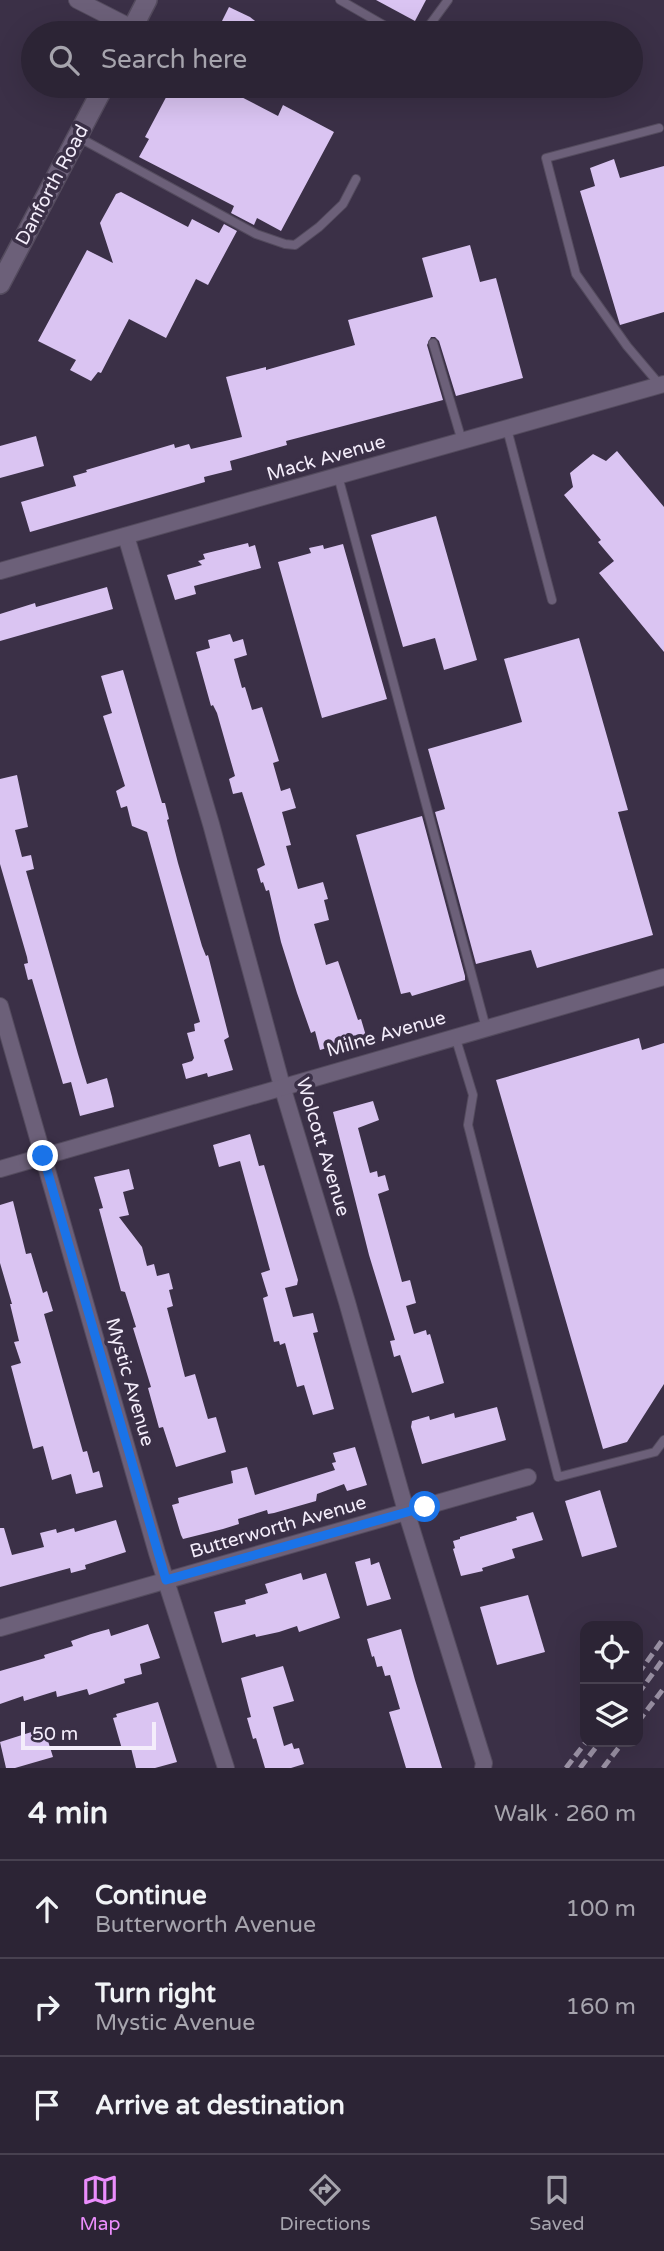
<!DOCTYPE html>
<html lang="en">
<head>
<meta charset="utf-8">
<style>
	body { margin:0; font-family:"Varela Round",sans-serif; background:#342c3d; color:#f1f3f6 }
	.controls { position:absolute; right:21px; bottom:21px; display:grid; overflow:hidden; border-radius:14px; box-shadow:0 7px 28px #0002 }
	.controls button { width:63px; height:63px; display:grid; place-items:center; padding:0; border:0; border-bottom:2px solid #484150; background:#2c2435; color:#f1f3f6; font:35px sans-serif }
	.scale { position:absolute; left:21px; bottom:18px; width:135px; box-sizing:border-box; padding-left:7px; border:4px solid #f4edfb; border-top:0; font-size:19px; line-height:24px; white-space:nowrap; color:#f4edfb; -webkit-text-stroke:5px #3b3047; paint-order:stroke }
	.stop { position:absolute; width:21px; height:21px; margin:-16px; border:5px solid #1a73e8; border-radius:50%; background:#fff }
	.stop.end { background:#1a73e8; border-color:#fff; box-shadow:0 2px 7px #0008 }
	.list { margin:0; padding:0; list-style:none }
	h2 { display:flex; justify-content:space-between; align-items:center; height:91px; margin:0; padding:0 28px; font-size:30px }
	h2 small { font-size:23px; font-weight:400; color:#a6a4ad }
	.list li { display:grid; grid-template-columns:46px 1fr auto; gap:21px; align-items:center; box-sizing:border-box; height:98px; padding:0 28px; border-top:2px solid #484150 }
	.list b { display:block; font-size:26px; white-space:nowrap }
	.list p { margin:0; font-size:23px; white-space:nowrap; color:#a6a4ad }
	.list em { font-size:23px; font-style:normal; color:#a6a4ad }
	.icon { flex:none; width:38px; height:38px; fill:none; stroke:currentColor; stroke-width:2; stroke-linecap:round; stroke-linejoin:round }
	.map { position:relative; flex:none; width:664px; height:1768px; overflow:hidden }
	.search { position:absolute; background:#2c2435; box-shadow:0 7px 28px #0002; left:21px; right:21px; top:21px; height:77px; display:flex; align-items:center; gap:18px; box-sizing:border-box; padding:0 24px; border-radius:38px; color:#a6a4ad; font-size:26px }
	.sheet { height:385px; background:#2c2435 }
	nav { display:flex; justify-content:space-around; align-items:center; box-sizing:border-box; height:98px; border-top:2px solid #484150; background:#2c2435; font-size:19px; color:#a6a4ad }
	nav a { display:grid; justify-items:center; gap:4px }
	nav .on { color:#eb8dfc }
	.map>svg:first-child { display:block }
</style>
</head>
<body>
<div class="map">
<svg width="664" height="1768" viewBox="0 0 664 1768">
	<rect width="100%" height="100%" fill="#3b3047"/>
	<g fill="#dac4f2">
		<polygon points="376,0 426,0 415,21"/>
		<polygon points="229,7 250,17 270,33 216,33"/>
		<polygon points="172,86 220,86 278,116 283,105 334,132 281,231 257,218 254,225 231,213 234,206 139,157 149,139 145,137"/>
		<polygon points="614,159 620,178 664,166 664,312 620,325 580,191 595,186 590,168"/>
		<polygon points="121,192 188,227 192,219 219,233 224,224 237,231 208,285 196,279 166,338 129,319 101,373 98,372 91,381 70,370 76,360 38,341 87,250 113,263 100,223 116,194"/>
		<polygon points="470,245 480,282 496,278 523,378 456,396 439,341 435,337 431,337 427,345 443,400 286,441 287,445 230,461 232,470 204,477 205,482 30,532 21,502 76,486 73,476 87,472 86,470 174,444 175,448 189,444 191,449 242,437 226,377 266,367 266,370 355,345 348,320 433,297 422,258"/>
		<polygon points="36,436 44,466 0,478 0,446"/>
		<polygon points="617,451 664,507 664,652 599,573 614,561 598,542 601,540 564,495 573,487 570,473 593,454 606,461"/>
		<polygon points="436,516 477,660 444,670 435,638 403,647 371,535"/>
		<polygon points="248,543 249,547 255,545 261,568 194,586 196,594 175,600 167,575 202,565 198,561 205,559 203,554"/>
		<polygon points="343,544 387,699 322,718 278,562 311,553 309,548 323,545 324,549"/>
		<polygon points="107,587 113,609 0,641 0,614 35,603 36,607"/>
		<polygon points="230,634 233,642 243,639 247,655 234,659 242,688 245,687 252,710 262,707 279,761 273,763 281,791 290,788 296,808 282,812 291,845 286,846 298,889 323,882 328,899 324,900 329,920 314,924 326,965 338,961 358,1020 361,1019 366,1036 320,1050 315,1031 311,1033 297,993 281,942 269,890 266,891 263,882 261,883 257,869 265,865 242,792 233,794 229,779 235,776 217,713 213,705 211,706 196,652 210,648 208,640"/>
		<polygon points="579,638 628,810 618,812 653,935 537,968 531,950 476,964 435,812 445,809 428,749 522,722 504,659"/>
		<polygon points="123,670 162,803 165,803 169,819 167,820 178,863 202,946 206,956 208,955 229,1037 224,1040 233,1070 208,1077 207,1073 186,1079 182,1064 192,1061 194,1058 187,1033 195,1031 194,1024 200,1022 147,832 132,826 127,806 121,808 116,791 125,786 103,716 112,713 101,676"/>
		<polygon points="17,775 28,827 15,830 22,857 31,855 34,869 26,871 78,1054 87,1084 107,1078 112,1097 114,1107 80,1116 71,1082 63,1084 32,979 28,980 24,964 28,963 27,957 0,864 0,779"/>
		<polygon points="422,816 465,976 465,980 412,996 410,992 401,994 356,835"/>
		<polygon points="639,1038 642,1050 664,1043 664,1384 627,1442 603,1449 496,1080"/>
		<polygon points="373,1101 379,1120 358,1128 370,1173 377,1171 378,1177 385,1175 389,1190 378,1194 402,1282 410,1280 416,1303 406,1306 414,1334 426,1330 427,1335 430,1334 444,1383 412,1393 400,1355 394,1357 390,1341 395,1340 369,1255 333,1112"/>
		<polygon points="250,1134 259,1166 264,1165 298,1280 297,1285 285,1288 293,1317 313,1313 318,1332 313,1333 334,1409 313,1415 304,1385 297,1387 285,1343 280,1345 279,1341 274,1342 263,1298 268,1296 261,1273 270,1270 240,1161 219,1167 213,1145"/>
		<polygon points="129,1169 134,1189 123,1192 129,1215 119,1217 142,1247 147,1266 154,1264 157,1276 169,1273 173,1289 169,1290 173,1306 167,1308 185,1377 195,1374 208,1419 216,1417 226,1452 176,1467 163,1427 159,1428 148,1388 151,1387 133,1328 136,1327 125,1292 121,1291 99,1209 103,1208 94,1177"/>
		<polygon points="13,1201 26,1254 31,1253 43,1293 47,1291 53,1311 44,1314 83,1452 87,1451 93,1473 99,1471 103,1487 76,1494 71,1474 52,1480 43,1446 33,1449 11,1366 21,1363 14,1342 19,1341 10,1304 12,1304 0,1263 0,1205"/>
		<polygon points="497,1407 506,1440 422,1464 411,1427 412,1421 429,1416 430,1420 454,1413 455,1418"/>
		<polygon points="355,1447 367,1485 347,1491 344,1484 317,1494 316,1501 274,1513 268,1514 267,1510 238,1519 239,1524 223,1529 183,1539 181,1535 172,1505 179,1503 178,1498 233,1483 231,1471 247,1467 255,1495 335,1470 332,1463 336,1462 333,1453"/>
		<polygon points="600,1490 617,1547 582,1557 565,1501"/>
		<polygon points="533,1512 543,1540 512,1549 515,1558 482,1568 483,1571 461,1576 453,1549 455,1548 453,1541 460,1539 460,1537 517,1520 516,1517"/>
		<polygon points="116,1520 126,1552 85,1565 86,1569 71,1573 70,1568 0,1587 0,1528 4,1528 12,1555 44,1547 40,1533 56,1529 57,1533 74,1528 75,1532"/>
		<polygon points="370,1558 371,1565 379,1562 391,1599 367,1606 355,1562"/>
		<polygon points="301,1573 303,1580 326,1573 340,1618 299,1632 297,1626 279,1632 256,1637 255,1634 222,1643 214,1612 246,1604 245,1600 268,1593 265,1584"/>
		<polygon points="528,1595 545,1652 497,1665 480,1607"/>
		<polygon points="148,1624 160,1658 140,1664 142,1674 124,1679 125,1683 89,1695 87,1689 57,1697 56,1691 24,1701 23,1696 0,1704 0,1671 45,1658 44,1655 73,1646 71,1641 91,1634 109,1629 111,1636"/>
		<polygon points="401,1629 415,1680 442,1768 406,1768 389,1712 400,1709 390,1675 385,1676 382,1666 377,1667 374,1656 372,1657 367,1639"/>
		<polygon points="283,1666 294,1701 273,1707 284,1746 292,1743 294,1749 299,1748 304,1764 291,1768 265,1768 256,1738 253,1739 247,1718 251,1717 241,1678"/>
		<polygon points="158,1702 177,1762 155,1768 136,1768 131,1748 122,1749 113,1718 117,1717 116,1714"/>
		<polygon points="44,1728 53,1757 15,1768 6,1768 0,1742"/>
	</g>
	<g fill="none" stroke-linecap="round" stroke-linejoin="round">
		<defs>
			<g id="service">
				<polyline points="340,0 387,27 426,30 448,0"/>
				<polyline points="659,128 546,158 576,274 627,346 660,385"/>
				<polyline points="78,137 256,234 285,244 295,245 319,227 343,204 356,179"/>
				<polyline points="433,343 462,441"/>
				<polyline points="507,429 552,600"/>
				<polyline points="338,476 486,1028"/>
				<polyline points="455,1036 473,1095 468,1125 558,1477 655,1452 664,1440"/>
			</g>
			<g id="minor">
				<polyline points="77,0 132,28"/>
				<polyline points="126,536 211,824 282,1086 347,1302 406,1511 484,1763 483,1768"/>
				<polyline points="0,571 664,384"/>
				<polyline points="0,1006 157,1553 226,1768"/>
				<polyline points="0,1169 664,977"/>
				<polyline points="0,1628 528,1477"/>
			</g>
			<g id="secondary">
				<polyline points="130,33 147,0"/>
				<polyline points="0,284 104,86"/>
			</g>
		</defs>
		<use href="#service" stroke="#544b5e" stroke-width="10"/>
		<use href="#minor" stroke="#544b5e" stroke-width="18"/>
		<use href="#secondary" stroke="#544b5e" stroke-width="22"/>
		<use href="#service" stroke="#6c6079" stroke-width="8"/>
		<use href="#minor" stroke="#6c6079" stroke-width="16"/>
		<use href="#secondary" stroke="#6c6079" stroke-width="19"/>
		<g stroke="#9a91a4" stroke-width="5" stroke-dasharray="10 5" stroke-linecap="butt">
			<polyline points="638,1674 664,1638"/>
			<polyline points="638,1694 664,1658"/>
			<polyline points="638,1722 664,1688"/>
			<polyline points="566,1768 586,1742"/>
			<polyline points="580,1768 600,1742"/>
			<polyline points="603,1768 623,1742"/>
		</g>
	</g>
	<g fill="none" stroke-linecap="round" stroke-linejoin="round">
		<polyline stroke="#1a73e8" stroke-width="9" points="43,1156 166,1580 425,1507"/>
	</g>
	<g text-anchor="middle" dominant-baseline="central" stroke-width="7" stroke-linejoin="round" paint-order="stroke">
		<g font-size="19" fill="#f4edfb" stroke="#3b3047">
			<text transform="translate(52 185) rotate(-62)">Danforth Road</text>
			<text transform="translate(326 458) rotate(-16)">Mack Avenue</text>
			<text transform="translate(386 1034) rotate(-16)">Milne Avenue</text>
			<text transform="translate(323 1147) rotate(73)">Wolcott Avenue</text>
			<text transform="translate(130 1382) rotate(74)">Mystic Avenue</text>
			<text transform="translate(278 1527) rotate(-16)">Butterworth Avenue</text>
		</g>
	</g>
</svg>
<div class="controls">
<button><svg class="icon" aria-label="locate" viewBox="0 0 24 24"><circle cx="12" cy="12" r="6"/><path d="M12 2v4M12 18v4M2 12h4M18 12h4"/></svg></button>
<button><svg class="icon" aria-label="layers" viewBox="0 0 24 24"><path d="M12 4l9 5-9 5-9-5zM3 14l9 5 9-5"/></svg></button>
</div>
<div class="scale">50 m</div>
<div class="stop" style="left:425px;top:1507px"></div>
<div class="stop end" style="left:43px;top:1156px"></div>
<div class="search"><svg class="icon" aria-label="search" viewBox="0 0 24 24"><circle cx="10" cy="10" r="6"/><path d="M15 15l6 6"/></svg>Search here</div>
</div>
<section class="sheet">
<h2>4 min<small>Walk · 260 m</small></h2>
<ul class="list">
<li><svg class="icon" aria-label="ahead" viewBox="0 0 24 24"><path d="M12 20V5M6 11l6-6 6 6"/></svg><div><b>Continue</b><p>Butterworth Avenue</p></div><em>100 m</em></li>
<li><svg class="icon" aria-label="right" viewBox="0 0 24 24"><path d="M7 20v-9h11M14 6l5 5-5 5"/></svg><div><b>Turn right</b><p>Mystic Avenue</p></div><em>160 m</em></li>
<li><svg class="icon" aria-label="arrive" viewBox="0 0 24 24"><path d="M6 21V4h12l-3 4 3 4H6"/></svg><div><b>Arrive at destination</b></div></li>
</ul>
</section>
<nav>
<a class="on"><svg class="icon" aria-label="map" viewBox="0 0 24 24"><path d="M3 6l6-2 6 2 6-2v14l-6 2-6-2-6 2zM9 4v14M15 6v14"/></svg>Map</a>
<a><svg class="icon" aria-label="directions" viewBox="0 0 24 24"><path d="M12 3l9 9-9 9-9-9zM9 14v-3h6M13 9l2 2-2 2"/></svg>Directions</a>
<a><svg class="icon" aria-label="saved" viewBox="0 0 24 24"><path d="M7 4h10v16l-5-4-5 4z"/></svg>Saved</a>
</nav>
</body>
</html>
